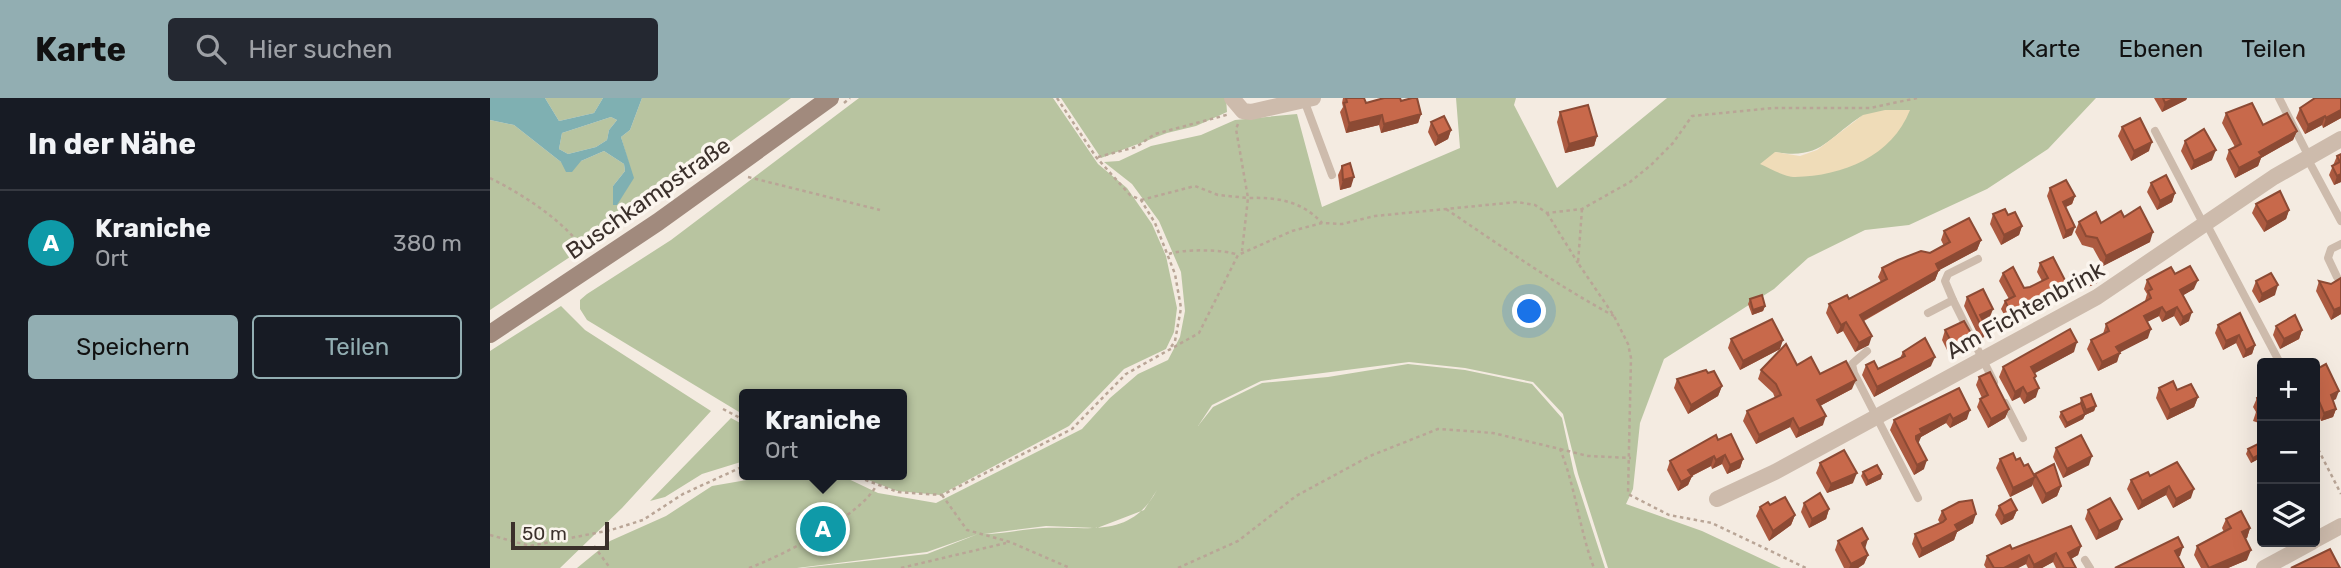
<!DOCTYPE html>
<html lang="de">
<head>
<meta charset="utf-8">
<style>
	body { margin:0; font-family:Rubik,sans-serif; background:#242831; color:#f1f3f6 }
	.controls { position:absolute; right:21px; bottom:21px; display:grid; overflow:hidden; border-radius:7px; box-shadow:0 7px 28px #0002 }
	.controls button { width:63px; height:63px; display:grid; place-items:center; padding:0; border:0; border-bottom:2px solid #363941; background:#171b24; color:#f1f3f6; font:35px sans-serif }
	.scale { position:absolute; left:21px; bottom:18px; width:98px; box-sizing:border-box; padding-left:7px; border:4px solid #3b302b; border-top:0; font-size:19px; line-height:24px; white-space:nowrap; color:#3b302b; -webkit-text-stroke:5px #fbf5ee; paint-order:stroke }
	.you { position:absolute; left:1040px; top:214px; width:24px; height:24px; margin:-18px; border:5px solid #fff; border-radius:50%; background:#1a73e8; box-shadow:0 0 0 10px #1a73e833 }
	.badge { display:grid; place-items:center; width:46px; height:46px; border-radius:50%; background:#92aeb2; color:#fff; font-size:23px; font-weight:700 }
	.pin { position:absolute; translate:-50% -50%; border:4px solid #fff; box-shadow:0 2px 7px #0006 }
	.popup { position:absolute; left:249px; top:291px; width:168px; height:91px; box-sizing:border-box; display:grid; place-content:center; border-radius:7px; background:#171b24; filter:drop-shadow(0 2px 5px #0005); font-size:23px; white-space:nowrap; color:#9ea1a6 }
	.popup b { font-size:26px; color:#f1f3f6 }
	.popup::after { content:''; position:absolute; left:50%; top:100%; margin-left:-14px; border:14px solid transparent; border-top-color:#171b24 }
	.list { margin:0; padding:0; list-style:none }
	h2 { display:flex; justify-content:space-between; align-items:center; height:91px; margin:0; padding:0 28px; font-size:30px }
	h2 small { font-size:23px; font-weight:400; color:#9ea1a6 }
	.list li { display:grid; grid-template-columns:46px 1fr auto; gap:21px; align-items:center; box-sizing:border-box; height:105px; padding:0 28px; border-top:2px solid #363941 }
	.list b { display:block; font-size:26px; white-space:nowrap }
	.list p { margin:0; font-size:23px; white-space:nowrap; color:#9ea1a6 }
	.list em { font-size:23px; font-style:normal; color:#9ea1a6 }
	.actions { display:flex; gap:14px; padding:21px 28px }
	.actions a { flex:1; padding:16px 0; border:2px solid #92aeb2; border-radius:7px; text-align:center; font-size:24px; color:#92aeb2 }
	.actions .main { background:#92aeb2; color:#111 }
	.icon { flex:none; width:38px; height:38px; fill:none; stroke:currentColor; stroke-width:2; stroke-linecap:round; stroke-linejoin:round }
	.map { position:relative; flex:none; width:1851px; height:470px; overflow:hidden }
	header { display:flex; align-items:center; gap:42px; box-sizing:border-box; height:98px; padding:0 35px; background:#92aeb2; color:#111 }
	header strong { font-size:33px }
	nav { display:flex; gap:38px; margin-inline-start:auto; font-size:24px }
	.search { width:490px; height:63px; background:#242831; display:flex; align-items:center; gap:18px; box-sizing:border-box; padding:0 24px; border-radius:7px; color:#9ea1a6; font-size:26px }
	main { display:flex }
	aside { flex:1; background:#171b24 }
	.map>svg:first-child { display:block }
</style>
</head>
<body>
<header>
<strong>Karte</strong>
<div class="search"><svg class="icon" aria-label="search" viewBox="0 0 24 24"><circle cx="10" cy="10" r="6"/><path d="M15 15l6 6"/></svg>Hier suchen</div>
<nav><a>Karte</a><a>Ebenen</a><a>Teilen</a></nav>
</header>
<main>
<aside>
<h2>In der Nähe<small></small></h2>
<ul class="list">
<li><span class="badge" style="background:#0f9aa8">A</span><div><b>Kraniche</b><p>Ort</p></div><em>380 m</em></li>
</ul>
<div class="actions"><a class="main">Speichern</a><a>Teilen</a></div>
</aside>
<div class="map">
<svg width="1851" height="470" viewBox="0 0 1851 470">
	<rect width="100%" height="100%" fill="#f4ebe1"/>
	<g fill="#b8c4a0" fill-rule="evenodd">
		<polygon points="55,0 113,0 104,15 69,23"/>
		<polygon points="152,0 301,0 95,149 0,212 0,22 24,27 71,64 91,63 114,53 134,66 135,73 123,88 123,106 127,106 143,80 131,39 140,32"/>
		<polygon points="369,0 563,0 608,66 637,90 662,126 676,158 687,210 684,234 676,251 634,271 579,328 450,397 407,393 365,377 412,377 412,296 254,296 254,317 97,222 90,211 90,202 97,196 181,142"/>
		<polygon points="571,0 736,0 737,14 706,28 677,35 611,60"/>
		<path d="M966,0H1026L1024,7L1067,90L1177,0H1606L1558,51L1497,91L1419,127L1375,132L1318,160L1284,191L1174,261L1150,325L1143,391L1136,406L1212,433L1291,470H1118L1088,376L1073,316L1043,284L975,270L919,264L771,283L722,307L708,328L723,309L772,285L838,279L918,266L975,272L1042,286L1072,320L1084,375L1115,470H312L437,456L488,436L437,454L307,470H87L120,443L176,418L222,388L285,377H350L388,395L446,405L592,331L620,300L648,276L678,262L690,239L695,213L691,174L669,123L642,86L614,64L629,63L661,48L711,37L745,22L807,16L832,109L970,50ZM1373,17L1303,79L1285,54C1332,62 1337,40 1373,17ZM667,392C640,441 600,428 553,430C534,431 513,436 494,436L556,428L607,430L654,412Z"/>
		<polygon points="121,19 127,22 119,32 117,42 106,49 78,56 69,51 72,35"/>
		<polygon points="71,208 95,232 221,313 132,410 70,470 0,470 0,253"/>
		<polygon points="241,320 254,327 254,363 212,376 175,399 160,403"/>
	</g>
	<path fill="#efdcb8" d="M1395,12H1420C1402,58 1353,78 1305,79C1294,79 1280,70 1270,66L1285,54L1310,58L1327,52L1373,17Z"/>
	<path fill="#7fb0b2" fill-rule="evenodd" d="M0,0H55L69,23L104,15L113,0H152L140,32L131,39L144,80L127,107H123V88L135,73L134,66L114,53L91,63L82,74H76L71,64L24,27L0,22ZM121,19L127,22L119,32L117,42L106,49L78,56L69,51L72,35Z"/>
	<g fill="none" stroke-linecap="round" stroke-linejoin="round">
		<g stroke="#b9a596" stroke-width="2.5" stroke-dasharray="3.5 3.5" stroke-linecap="butt">
			<polyline points="567,0 606,59 640,97 651,102 665,125 685,176 691,210 685,243 679,252"/>
			<polyline points="354,5 360,0"/>
			<path d="M748,26L746,31L758,100C787,99 812,103 832,125"/>
			<polyline points="608,59 646,49 665,36 740,16"/>
			<polyline points="258,79 390,112"/>
			<path d="M0,80C34,97 74,123 96,154"/>
			<polyline points="651,102 705,88 728,97 758,100 752,153"/>
			<path d="M956,111C1011,148 1065,186 1124,218"/>
			<polyline points="1092,111 1088,165 1124,218 1138,246 1141,260 1138,396 1179,417 1222,425 1316,470"/>
			<polyline points="1057,115 1088,165"/>
			<path d="M679,156C691,151 735,151 748,157"/>
			<polyline points="233,311 254,322"/>
			<polyline points="1825,345 1851,396"/>
			<polyline points="1070,351 1098,358 1141,360"/>
			<polyline points="362,377 408,394 452,397 582,331 636,276 709,235 748,157 802,133 832,125 852,126 885,118 1027,104 1045,107 1057,115 1092,111 1140,84 1161,67 1183,45 1202,18 1283,10 1380,10 1427,0"/>
			<polyline points="452,397 477,432 520,444 580,470"/>
			<polyline points="0,437 40,448 121,432 153,422 193,396 254,368"/>
			<polyline points="104,448 120,470"/>
			<path d="M259,470C292,458 370,418 386,388"/>
			<polyline points="411,470 516,445"/>
			<path d="M688,470L748,443L806,398L880,358L948,331L1003,335L1070,351C1086,390 1089,431 1104,470"/>
		</g>
		<g stroke="#cdbbac" stroke-width="8">
			<polyline points="1789,0 1818,57"/>
			<polyline points="814,2 842,77"/>
			<polyline points="1665,33 1714,127"/>
			<polyline points="1816,58 1851,123"/>
			<polyline points="1716,125 1790,265"/>
			<polyline points="1847,179 1838,160 1841,151 1851,146"/>
			<polyline points="1463,202 1455,183 1458,176 1488,161"/>
			<polyline points="1438,215 1463,202 1504,284"/>
			<polyline points="1377,253 1362,266 1364,275 1428,400"/>
			<polyline points="1515,305 1533,340"/>
			<polyline points="1595,462 1600,470"/>
		</g>
		<g stroke="#cdbbac" stroke-width="16">
			<polyline points="742,0 753,13 761,14 823,0"/>
			<polyline points="1227,401 1285,374 1607,199 1784,79 1851,41"/>
			<polyline points="1825,442 1851,428"/>
			<polyline points="1774,470 1822,444"/>
		</g>
		<polyline stroke="#a18a7d" stroke-width="18" points="0,236 168,124 340,0"/>
	</g>
	<g fill="#ac5a40">
		<polygon points="853,0 874,0 876,5 911,3 931,16 928,25 891,35 889,27 856,35 850,14 853,9 852,5"/>
		<polygon points="1664,0 1697,0 1696,2 1672,14"/>
		<polygon points="1851,0 1851,20 1833,30 1832,27 1815,36 1806,20 1810,10"/>
		<polygon points="1070,14 1107,38 1104,48 1075,55 1067,24"/>
		<polygon points="1736,15 1773,27 1807,33 1803,42 1771,60 1768,68 1745,80 1736,61 1739,52 1745,49 1732,25"/>
		<polygon points="941,24 961,32 958,41 945,48 938,34"/>
		<polygon points="1632,29 1659,53 1641,63 1628,38"/>
		<polygon points="1695,43 1722,62 1701,72 1691,53"/>
		<polygon points="1851,56 1851,84 1844,87 1839,77 1847,58"/>
		<polygon points="852,68 861,89 850,92 848,77"/>
		<polygon points="1661,85 1685,95 1682,104 1667,112 1657,94"/>
		<polygon points="1560,90 1585,98 1582,106 1576,109 1582,137 1573,141 1557,98"/>
		<polygon points="1766,106 1799,112 1796,121 1774,134 1762,115"/>
		<polygon points="1503,116 1518,117 1532,128 1529,137 1511,147 1500,126"/>
		<polygon points="1634,119 1660,144 1613,168 1603,150 1592,147 1585,134 1589,124 1611,125"/>
		<polygon points="1454,133 1491,142 1487,152 1449,172 1445,182 1374,223 1379,247 1365,254 1353,233 1347,236 1336,215 1339,206 1359,201 1391,184 1388,179 1392,170 1440,155 1454,148 1451,142"/>
		<polygon points="1550,165 1574,197 1519,226 1511,211 1515,203 1519,201 1509,183 1513,175 1534,190 1540,189 1552,183 1547,174"/>
		<polygon points="1596,175 1607,185 1598,189 1594,180"/>
		<polygon points="1685,176 1704,191 1693,197 1699,223 1690,228 1684,218 1672,224 1669,218 1657,224 1658,240 1629,254 1627,264 1608,273 1597,251 1601,242 1613,236 1616,226 1655,203 1657,196 1654,191 1657,182"/>
		<polygon points="1766,183 1785,197 1769,205 1762,193"/>
		<polygon points="1829,183 1851,216 1841,222 1826,193"/>
		<polygon points="1477,199 1500,219 1493,223 1497,230 1494,239 1490,241 1474,208"/>
		<polygon points="1260,201 1275,208 1273,213 1262,217 1258,206"/>
		<polygon points="1750,215 1765,247 1762,256 1753,260 1746,245 1733,252 1725,235 1728,227"/>
		<polygon points="1786,228 1812,232 1809,241 1790,251 1783,237"/>
		<polygon points="1455,232 1478,247 1459,256 1452,242"/>
		<polygon points="1241,241 1290,251 1250,272 1238,250"/>
		<polygon points="1413,254 1441,268 1384,299 1372,277 1376,267 1388,271 1410,260"/>
		<polygon points="1584,254 1544,275 1546,299 1534,306 1530,299 1522,303 1509,279 1513,269"/>
		<polygon points="1307,267 1330,276 1362,291 1330,308 1333,327 1306,340 1300,329 1266,346 1253,323 1257,313 1285,300 1283,295 1268,281 1271,272"/>
		<polygon points="1825,272 1846,301 1843,302 1846,311 1843,319 1831,323 1825,307"/>
		<polygon points="1489,279 1519,311 1515,320 1498,330 1487,309 1490,301 1492,300 1486,287"/>
		<polygon points="1187,281 1232,288 1228,298 1198,316 1184,290"/>
		<polygon points="1469,290 1477,321 1460,330 1456,325 1431,339 1428,344 1434,371 1424,377 1400,332 1404,322"/>
		<polygon points="1669,290 1687,292 1708,299 1704,309 1677,322 1666,300"/>
		<polygon points="1772,297 1772,331 1769,325 1763,323 1766,314 1763,309 1767,300"/>
		<polygon points="1591,300 1606,308 1604,313 1595,317 1593,321 1575,330 1569,319 1571,314 1590,305"/>
		<polygon points="1228,342 1253,361 1250,370 1237,376 1232,366 1222,371 1221,368 1202,378 1198,387 1188,393 1177,372 1180,363"/>
		<polygon points="1772,349 1772,359 1761,365 1756,356 1758,351"/>
		<polygon points="1566,350 1599,367 1573,380 1563,359"/>
		<polygon points="1510,361 1526,362 1534,368 1544,379 1545,376 1571,388 1567,398 1552,406 1542,386 1542,388 1520,399 1506,370"/>
		<polygon points="1687,364 1701,400 1683,410 1676,397 1648,412 1637,391 1641,382 1660,378"/>
		<polygon points="1330,365 1363,385 1337,395 1326,375"/>
		<polygon points="1373,374 1392,376 1391,381 1376,388 1371,378"/>
		<polygon points="1314,405 1339,411 1336,421 1319,430 1311,414"/>
		<polygon points="1509,408 1527,412 1523,421 1511,427 1505,417"/>
		<polygon points="1270,409 1305,417 1301,427 1279,443 1266,418"/>
		<polygon points="1598,412 1628,431 1606,442 1595,421"/>
		<polygon points="1452,413 1483,425 1467,434 1464,442 1429,460 1422,446 1425,436 1450,425 1448,422"/>
		<polygon points="1736,421 1760,430 1757,440 1755,440 1757,462 1738,470 1711,470 1704,457 1707,448 1734,434 1732,430"/>
		<polygon points="1348,443 1375,451 1378,457 1374,466 1368,470 1354,470 1345,452"/>
		<polygon points="1591,448 1588,457 1581,461 1586,470 1566,470 1563,464 1552,470 1538,470 1536,466 1528,470 1496,470 1494,467 1497,458 1522,451"/>
	</g>
	<g fill="#8c4a34">
		<polygon points="1685,0 1697,0 1696,2 1672,14 1675,5"/>
		<polygon points="1851,12 1851,20 1833,30 1836,20"/>
		<polygon points="931,16 928,25 891,35 894,26"/>
		<polygon points="892,17 889,27 856,35 859,25"/>
		<polygon points="1835,18 1832,27 1815,36 1818,27"/>
		<polygon points="961,32 958,41 945,48 948,38"/>
		<polygon points="1807,33 1803,42 1771,60 1768,68 1745,80 1749,70 1769,54"/>
		<polygon points="1107,38 1104,48 1075,55 1079,46"/>
		<polygon points="1662,44 1659,53 1641,63 1644,53"/>
		<polygon points="1726,52 1722,62 1701,72 1704,63"/>
		<polygon points="1851,76 1851,84 1844,87 1847,78"/>
		<polygon points="864,79 861,89 850,92 853,82"/>
		<polygon points="1685,95 1682,104 1667,112 1670,103"/>
		<polygon points="1585,98 1582,106 1571,111 1573,104"/>
		<polygon points="1799,112 1796,121 1774,134 1777,124"/>
		<polygon points="1532,128 1529,137 1511,147 1514,137"/>
		<polygon points="1585,129 1582,137 1573,141 1576,133"/>
		<polygon points="1663,134 1660,144 1613,168 1616,158"/>
		<polygon points="1491,142 1487,152 1442,176 1446,166"/>
		<polygon points="1449,172 1445,182 1367,226 1370,217"/>
		<polygon points="1609,180 1607,185 1598,189 1599,184"/>
		<polygon points="1708,182 1704,191 1687,201 1690,192"/>
		<polygon points="1788,187 1785,197 1769,205 1772,196"/>
		<polygon points="1578,188 1574,197 1519,226 1522,217"/>
		<polygon points="1275,208 1273,213 1262,217 1263,212"/>
		<polygon points="1672,209 1669,218 1651,227 1654,218"/>
		<polygon points="1687,209 1684,218 1672,224 1676,215"/>
		<polygon points="1851,209 1851,216 1841,222 1844,212"/>
		<polygon points="1503,211 1500,219 1490,225 1490,217"/>
		<polygon points="1702,214 1699,223 1690,228 1693,219"/>
		<polygon points="1356,224 1353,233 1347,236 1351,227"/>
		<polygon points="1497,230 1494,239 1490,241 1493,232"/>
		<polygon points="1661,231 1658,240 1623,258 1626,249"/>
		<polygon points="1812,232 1809,241 1790,251 1794,241"/>
		<polygon points="1482,237 1478,247 1459,256 1463,247"/>
		<polygon points="1749,237 1746,245 1733,252 1736,243"/>
		<polygon points="1382,238 1379,247 1365,254 1369,245"/>
		<polygon points="1293,242 1290,251 1250,272 1253,263"/>
		<polygon points="1587,244 1584,254 1538,279 1541,269"/>
		<polygon points="1765,247 1762,256 1753,260 1756,252"/>
		<polygon points="1630,255 1627,264 1608,273 1612,264"/>
		<polygon points="1445,259 1441,268 1384,299 1387,289"/>
		<polygon points="1366,282 1362,291 1324,311 1327,302"/>
		<polygon points="1232,288 1228,298 1198,316 1201,307"/>
		<polygon points="1533,289 1530,299 1522,303 1525,294"/>
		<polygon points="1549,290 1546,299 1534,306 1537,296"/>
		<polygon points="1849,293 1846,301 1838,305 1841,297"/>
		<polygon points="1708,299 1704,309 1677,322 1680,312"/>
		<polygon points="1606,308 1604,313 1595,317 1593,321 1575,330 1577,325 1594,317 1596,312"/>
		<polygon points="1519,311 1515,320 1498,330 1501,321"/>
		<polygon points="1846,311 1843,319 1831,323 1834,315"/>
		<polygon points="1480,312 1477,321 1460,330 1463,321"/>
		<polygon points="1460,316 1456,325 1431,339 1429,344 1422,347 1426,338 1430,331"/>
		<polygon points="1336,318 1333,327 1306,340 1309,331"/>
		<polygon points="1303,320 1300,329 1266,346 1269,337"/>
		<polygon points="1772,355 1772,359 1761,365 1763,360"/>
		<polygon points="1235,357 1232,366 1222,371 1226,362"/>
		<polygon points="1224,358 1221,368 1195,381 1198,372"/>
		<polygon points="1602,358 1599,367 1573,380 1577,371"/>
		<polygon points="1253,361 1250,370 1237,376 1240,367"/>
		<polygon points="1437,362 1434,371 1424,377 1427,367"/>
		<polygon points="1367,375 1363,385 1337,395 1341,386"/>
		<polygon points="1392,376 1391,381 1376,388 1378,383"/>
		<polygon points="1202,378 1198,387 1188,393 1191,384"/>
		<polygon points="1545,379 1542,388 1520,399 1523,390"/>
		<polygon points="1571,388 1567,398 1552,406 1556,396"/>
		<polygon points="1679,388 1676,397 1648,412 1652,403"/>
		<polygon points="1704,391 1701,400 1683,410 1686,401"/>
		<polygon points="1339,411 1336,421 1319,430 1322,421"/>
		<polygon points="1527,412 1523,421 1511,427 1514,418"/>
		<polygon points="1486,416 1483,425 1467,434 1464,442 1429,460 1432,451 1465,427"/>
		<polygon points="1305,417 1301,427 1279,443 1283,433"/>
		<polygon points="1632,421 1628,431 1606,442 1609,433"/>
		<polygon points="1760,430 1757,440 1749,444 1752,434"/>
		<polygon points="1378,441 1375,451 1372,445"/>
		<polygon points="1591,448 1588,457 1575,464 1578,455"/>
		<polygon points="1693,449 1690,458 1682,462 1685,453"/>
		<polygon points="1761,452 1757,462 1738,470 1720,470"/>
		<polygon points="1566,455 1563,464 1552,470 1543,470 1544,467"/>
		<polygon points="1378,457 1374,466 1368,470 1359,470 1361,466"/>
		<polygon points="1539,457 1536,466 1528,470 1514,470"/>
	</g>
	<g fill="#c8694b" stroke="#8c4a34" stroke-width="2">
		<polygon points="856,0 874,0 876,5 894,0 910,0 911,3 922,0 927,0 931,16 894,26 892,17 859,25 854,5 857,4"/>
		<polygon points="1673,0 1685,0 1675,5"/>
		<polygon points="1825,0 1851,0 1851,12 1836,20 1835,18 1818,27 1810,10"/>
		<polygon points="1762,5 1773,27 1797,15 1807,33 1769,54 1772,58 1749,70 1739,52 1751,46 1736,15"/>
		<polygon points="1098,7 1107,38 1079,46 1070,14"/>
		<polygon points="954,18 961,32 948,38 941,24"/>
		<polygon points="1650,20 1662,44 1644,53 1632,29"/>
		<polygon points="1714,31 1726,52 1704,63 1695,43"/>
		<polygon points="1851,56 1851,76 1847,78 1842,68 1850,64 1847,58"/>
		<polygon points="860,65 864,79 853,82 852,68"/>
		<polygon points="1676,77 1685,95 1670,103 1661,85"/>
		<polygon points="1576,82 1585,98 1573,104 1585,129 1576,133 1560,90"/>
		<polygon points="1790,93 1799,112 1777,124 1766,106"/>
		<polygon points="1650,109 1663,134 1616,158 1607,140 1596,138 1589,124 1606,114 1611,125 1631,113 1634,119"/>
		<polygon points="1515,111 1518,117 1525,114 1532,128 1514,137 1503,116"/>
		<polygon points="1479,120 1491,142 1446,166 1449,172 1370,217 1382,238 1369,245 1356,224 1351,227 1339,206 1357,197 1359,201 1397,181 1392,170 1408,162 1431,153 1440,155 1460,144 1454,133"/>
		<polygon points="1563,159 1578,188 1522,217 1515,203 1525,198 1513,175 1523,169 1534,190 1540,189 1558,180 1550,165"/>
		<polygon points="1700,168 1708,182 1690,192 1702,214 1693,219 1687,209 1676,215 1672,209 1654,218 1661,231 1626,249 1630,255 1612,264 1601,242 1619,233 1616,226 1661,200 1658,193 1662,191 1657,182 1681,169 1685,176"/>
		<polygon points="1605,171 1609,180 1599,184 1596,175"/>
		<polygon points="1781,175 1788,187 1772,196 1766,183"/>
		<polygon points="1851,180 1851,209 1844,212 1829,183 1841,186"/>
		<polygon points="1493,191 1503,211 1490,217 1497,230 1493,232 1477,199"/>
		<polygon points="1272,197 1275,208 1263,212 1260,201"/>
		<polygon points="1750,215 1765,247 1756,252 1749,237 1736,243 1728,227"/>
		<polygon points="1805,217 1812,232 1794,241 1786,228"/>
		<polygon points="1282,221 1293,242 1253,263 1241,241"/>
		<polygon points="1474,223 1482,237 1463,247 1455,232"/>
		<polygon points="1580,231 1587,244 1541,269 1546,278 1544,280 1549,290 1537,296 1533,289 1525,294 1513,269"/>
		<polygon points="1435,240 1445,259 1387,289 1376,267 1384,263 1388,271 1415,258 1413,254"/>
		<polygon points="1296,246 1307,267 1321,259 1330,276 1356,263 1366,282 1327,302 1336,318 1309,331 1303,320 1269,337 1257,313 1291,297 1286,286 1271,272"/>
		<polygon points="1836,266 1849,293 1841,297 1846,311 1834,315 1825,294 1825,272"/>
		<polygon points="1216,272 1218,275 1224,273 1232,288 1201,307 1187,281"/>
		<polygon points="1500,274 1519,311 1501,321 1490,301 1498,297 1489,279"/>
		<polygon points="1683,283 1687,292 1701,286 1708,299 1680,312 1669,290"/>
		<polygon points="1469,290 1480,312 1463,321 1460,316 1430,331 1432,335 1426,338 1426,341 1437,362 1427,367 1404,322"/>
		<polygon points="1601,296 1606,308 1596,312 1591,300"/>
		<polygon points="1772,297 1772,316 1767,314 1769,305 1767,300"/>
		<polygon points="1591,305 1595,316 1577,325 1571,314"/>
		<polygon points="1241,336 1253,361 1240,367 1235,357 1226,362 1224,358 1198,372 1202,378 1191,384 1180,363 1226,337 1228,342"/>
		<polygon points="1591,337 1602,358 1577,371 1566,350"/>
		<polygon points="1770,345 1772,349 1772,355 1763,360 1758,351"/>
		<polygon points="1354,352 1367,375 1341,386 1330,365"/>
		<polygon points="1523,355 1526,362 1530,360 1534,368 1538,366 1545,379 1523,390 1510,361"/>
		<polygon points="1687,364 1704,391 1686,401 1679,388 1652,403 1641,382 1658,374 1660,378"/>
		<polygon points="1564,366 1571,388 1556,396 1545,376"/>
		<polygon points="1387,367 1392,376 1378,383 1373,374"/>
		<polygon points="1330,395 1339,411 1322,421 1314,405"/>
		<polygon points="1295,399 1305,417 1283,433 1270,409 1278,404 1280,407"/>
		<polygon points="1620,400 1632,421 1609,433 1598,412"/>
		<polygon points="1521,401 1527,412 1514,418 1509,408"/>
		<polygon points="1482,402 1486,416 1465,427 1468,432 1432,451 1425,436 1453,424 1456,421 1452,413 1469,404"/>
		<polygon points="1751,413 1760,430 1752,434 1761,452 1719,470 1707,448 1741,430 1736,421"/>
		<polygon points="1581,428 1591,448 1578,455 1586,470 1574,470 1566,455 1544,467 1539,457 1514,470 1504,470 1497,458 1520,447 1522,451"/>
		<polygon points="1372,430 1378,441 1372,445 1378,457 1361,466 1348,443"/>
		<polygon points="1688,439 1693,449 1685,453 1694,470 1625,470"/>
		<polygon points="1840,451 1850,470 1801,470"/>
	</g>
	<g text-anchor="middle" dominant-baseline="central" stroke-width="7" stroke-linejoin="round" paint-order="stroke">
		<g font-size="23" fill="#3b302b" stroke="#fbf5ee">
			<text transform="translate(158 100) rotate(-35)">Buschkampstraße</text>
			<text transform="translate(1535 212) rotate(-29)">Am Fichtenbrink</text>
		</g>
	</g>
</svg>
<div class="controls">
<button>+</button>
<button>−</button>
<button><svg class="icon" aria-label="layers" viewBox="0 0 24 24"><path d="M12 4l9 5-9 5-9-5zM3 14l9 5 9-5"/></svg></button>
</div>
<div class="scale">50 m</div>
<div class="you"></div>
<div class="pin badge" style="left:333px;top:431px;background:#0f9aa8">A</div>
<div class="popup"><b>Kraniche</b>Ort</div>
</div>
</main>
</body>
</html>
